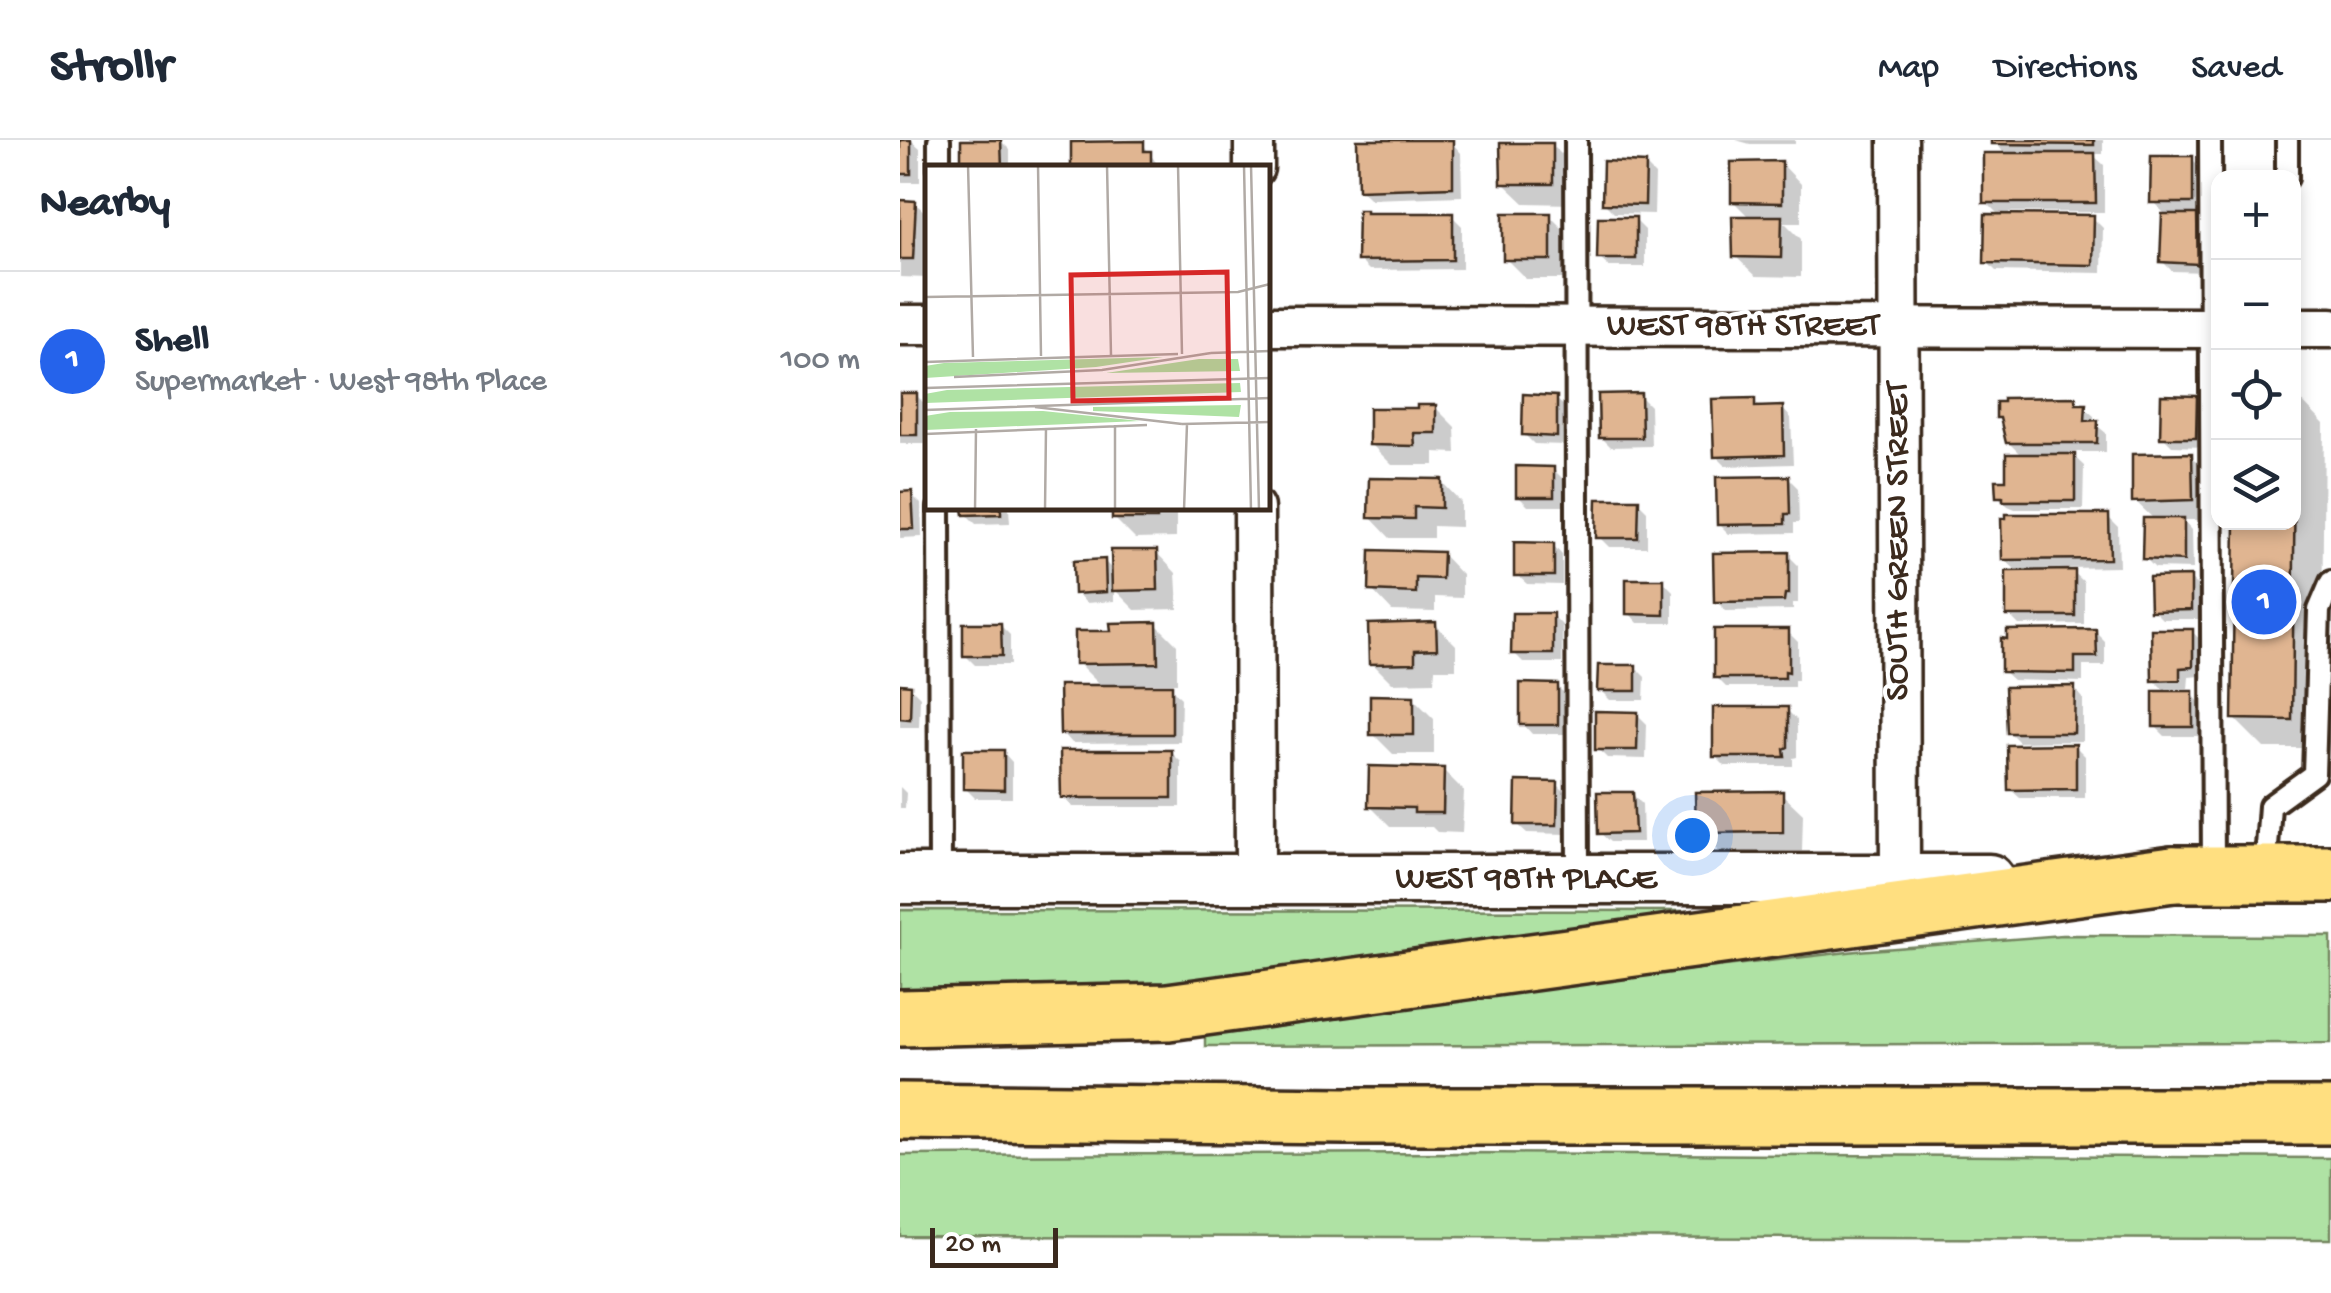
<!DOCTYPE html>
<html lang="en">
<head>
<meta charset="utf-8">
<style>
	body { margin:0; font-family:"Gochi Hand",sans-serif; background:#f6f6f7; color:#1f2937 }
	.controls { position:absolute; right:30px; top:30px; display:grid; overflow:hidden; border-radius:20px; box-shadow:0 5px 15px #0003 }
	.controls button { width:90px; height:90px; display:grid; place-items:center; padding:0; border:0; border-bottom:2px solid #e0e1e3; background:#fff; color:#1f2937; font:50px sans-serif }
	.scale { position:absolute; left:30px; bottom:25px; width:128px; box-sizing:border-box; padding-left:10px; border:5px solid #3b2a1e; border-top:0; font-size:28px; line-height:35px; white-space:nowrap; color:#3b2a1e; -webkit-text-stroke:8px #fff; paint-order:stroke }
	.you { position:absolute; left:792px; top:695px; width:35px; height:35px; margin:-25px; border:8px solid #fff; border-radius:50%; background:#1a73e8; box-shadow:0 0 0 15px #1a73e833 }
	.badge { display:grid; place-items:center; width:65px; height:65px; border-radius:50%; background:#2563eb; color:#fff; font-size:32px; font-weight:700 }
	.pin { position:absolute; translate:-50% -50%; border:5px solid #fff; box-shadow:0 2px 10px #0006 }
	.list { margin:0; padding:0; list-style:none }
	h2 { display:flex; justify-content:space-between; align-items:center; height:130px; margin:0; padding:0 40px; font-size:42px }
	h2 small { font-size:32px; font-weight:400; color:#747a83 }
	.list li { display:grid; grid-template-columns:65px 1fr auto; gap:30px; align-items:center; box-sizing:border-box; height:180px; padding:0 40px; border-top:2px solid #e0e1e3 }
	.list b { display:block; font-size:38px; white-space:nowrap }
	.list p { margin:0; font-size:32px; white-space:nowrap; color:#747a83 }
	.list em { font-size:32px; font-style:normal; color:#747a83 }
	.icon { flex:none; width:55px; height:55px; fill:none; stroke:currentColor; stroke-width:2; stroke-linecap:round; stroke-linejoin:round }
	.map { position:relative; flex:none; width:1431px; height:1153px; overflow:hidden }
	header { display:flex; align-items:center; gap:60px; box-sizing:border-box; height:140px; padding:0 50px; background:#fff; border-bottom:2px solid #e0e1e3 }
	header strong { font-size:48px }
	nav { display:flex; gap:55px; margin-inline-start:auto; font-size:35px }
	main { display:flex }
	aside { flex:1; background:#fff }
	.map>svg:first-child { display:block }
</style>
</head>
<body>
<header>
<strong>Strollr</strong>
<nav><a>Map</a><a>Directions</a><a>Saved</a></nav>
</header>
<main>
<aside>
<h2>Nearby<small></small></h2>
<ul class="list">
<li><span class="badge">1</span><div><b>Shell</b><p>Supermarket · West 98th Place</p></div><em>100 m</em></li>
</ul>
</aside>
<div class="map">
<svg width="1431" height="1153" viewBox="0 0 1431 1153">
	<rect width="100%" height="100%" fill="#fff"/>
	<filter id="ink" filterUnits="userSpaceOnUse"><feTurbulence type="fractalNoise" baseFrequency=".01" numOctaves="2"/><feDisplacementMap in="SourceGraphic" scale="20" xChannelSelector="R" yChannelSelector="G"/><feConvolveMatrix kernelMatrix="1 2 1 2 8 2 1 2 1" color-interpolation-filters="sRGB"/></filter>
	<g filter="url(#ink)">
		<g fill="#afe2a4" stroke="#758661" stroke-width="2.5">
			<polygon points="0,770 830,771 829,783 217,851 0,862"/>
			<polygon points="1163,795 1431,796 1431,903 305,906 305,885 957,811"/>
			<polygon points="564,1013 1431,1018 1431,1099 0,1096 0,1015"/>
		</g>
		<g fill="#0003">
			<polygon points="0,0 11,0 20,8 20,42 0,42"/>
			<polygon points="100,0 110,10 110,28 64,28"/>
			<polygon points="836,0 895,0 895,4 850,4"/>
			<polygon points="1094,0 1203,0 1203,14 1192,14 1204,25 1204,72 1109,72 1109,76 1193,78 1203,88 1202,133 1096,131 1087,122 1100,76 1086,62 1106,16"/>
			<polygon points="552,3 561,13 562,56 470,59 460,49"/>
			<polygon points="243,4 260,28 173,28"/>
			<polygon points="652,5 673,26 672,64 624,63 603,43"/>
			<polygon points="1292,19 1312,39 1307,132 1272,131 1262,121 1264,73 1253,62"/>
			<polygon points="881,23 901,44 901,82 884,82 901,99 901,137 856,136 835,116 851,79 833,61"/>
			<polygon points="745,25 755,35 754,74 714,73 704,63"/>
			<polygon points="0,63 15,63 28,75 28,138 0,137"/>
			<polygon points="468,76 552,76 562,86 562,129 469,130 459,120"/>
			<polygon points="650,76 670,96 671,139 626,139 606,119"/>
			<polygon points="735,80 745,90 745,127 709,127 699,118"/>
			<polygon points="1395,254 1424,284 1421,608 1364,608 1334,578 1394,382"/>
			<polygon points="0,255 16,255 26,265 25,304 0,304"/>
			<polygon points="740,256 750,266 751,306 711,307 701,297"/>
			<polygon points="656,259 666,268 665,305 634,304 624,294"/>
			<polygon points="1296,259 1305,268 1304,307 1272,306 1262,296"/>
			<polygon points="1175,260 1194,276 1194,283 1206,293 1206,312 1169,312 1184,326 1183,369 1115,369 1108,366 1098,356 1123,317 1108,302 1104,283 1098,277"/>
			<polygon points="854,261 862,269 882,268 891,278 893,324 826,326 816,316"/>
			<polygon points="535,267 555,287 556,313 534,312 534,325 492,325 471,304 471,270"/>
			<polygon points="1291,316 1311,336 1312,380 1283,380 1292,390 1293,429 1255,428 1245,418 1255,380 1235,361"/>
			<polygon points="653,329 663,339 663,366 628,366 618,356"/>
			<polygon points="888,338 898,348 899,383 894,383 894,393 829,394 819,384"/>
			<polygon points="541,341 561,362 561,387 533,386 533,398 490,398 470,377"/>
			<polygon points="0,354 11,354 21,364 22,397 0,398"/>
			<polygon points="738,362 747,371 747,407 709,407 699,397"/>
			<polygon points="66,368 109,368 110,383 76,384 66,374"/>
			<polygon points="214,368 276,368 276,398 235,399 214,378"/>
			<polygon points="1208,377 1218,387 1219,427 1169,428 1184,442 1184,484 1119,485 1109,475 1119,433 1104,419"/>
			<polygon points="653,405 662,415 662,445 627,444 617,435"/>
			<polygon points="256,412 276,433 278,469 235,470 214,449 214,461 186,463 177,453 204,421 214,431"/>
			<polygon points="542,414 562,435 562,458 535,457 535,472 492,471 472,450"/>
			<polygon points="888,415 898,425 898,463 893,463 893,470 826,471 816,461"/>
			<polygon points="1290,439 1300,448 1300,479 1262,479 1252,469"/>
			<polygon points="763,441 773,451 773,483 738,483 729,473"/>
			<polygon points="652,475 662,485 662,523 624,523 614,513"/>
			<polygon points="256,484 277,505 277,543 246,543 246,548 271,548 281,558 280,602 172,603 163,593 203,548 178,523 214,493"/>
			<polygon points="535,484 556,505 556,529 535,529 534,542 492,543 471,522"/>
			<polygon points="100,485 110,495 110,525 75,525 65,515"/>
			<polygon points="1195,491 1205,501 1205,526 1183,526 1183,542 1113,540 1103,531"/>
			<polygon points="1292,491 1301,501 1301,536 1289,537 1288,549 1272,549 1272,554 1292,554 1301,564 1302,596 1265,596 1255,586 1268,554 1254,540"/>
			<polygon points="888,492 898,502 898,540 894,540 894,547 826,547 816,537"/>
			<polygon points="735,527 745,537 744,560 710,560 700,550"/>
			<polygon points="657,546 667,556 667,594 632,594 623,584"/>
			<polygon points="0,547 10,547 20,557 19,587 0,587"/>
			<polygon points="1174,548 1183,558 1183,601 1119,602 1109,592"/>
			<polygon points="513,558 534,579 534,614 493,614 473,594"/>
			<polygon points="887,570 897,580 897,617 893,618 893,626 825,626 815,616"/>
			<polygon points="737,574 747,584 746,619 707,618 697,608"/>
			<polygon points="1175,606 1185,616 1185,658 1120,658 1110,649"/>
			<polygon points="103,612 112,622 112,658 75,658 65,648"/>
			<polygon points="271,612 281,622 281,667 173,667 164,657"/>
			<polygon points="543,630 564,651 562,693 537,692 532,687 491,687 470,666"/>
			<polygon points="657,644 667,654 666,694 627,693 617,684"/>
			<polygon points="0,647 6,653 5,668 0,668"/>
			<polygon points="732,654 742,664 743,702 710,702 700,693"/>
			<polygon points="882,654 903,674 902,711 819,712 798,692"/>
		</g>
		<g fill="#e0b591" stroke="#3b2a1e" stroke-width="2.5">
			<rect x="0" y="0" width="11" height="34"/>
			<polygon points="61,0 101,0 102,28 61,28"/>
			<polygon points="457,0 553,0 553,47 458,50"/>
			<polygon points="1091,0 1194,0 1194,5 1091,4"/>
			<polygon points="244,1 244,11 251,11 251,28 171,28 171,2"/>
			<polygon points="600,3 653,3 653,44 601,44"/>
			<polygon points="1083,13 1195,13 1196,63 1083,63"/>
			<polygon points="1251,16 1293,16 1293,63 1250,63"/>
			<polygon points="703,21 746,23 745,65 702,64"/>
			<polygon points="882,21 882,63 831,62 831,22"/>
			<polygon points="0,60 16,61 13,119 0,119"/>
			<polygon points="458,70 466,70 466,73 553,73 553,120 457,121"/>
			<rect x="603" y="73" width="48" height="47"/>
			<polygon points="1085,74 1194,75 1193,125 1084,123"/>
			<polygon points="1262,74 1297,74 1298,124 1260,122"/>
			<polygon points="832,76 882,76 881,118 833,117"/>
			<polygon points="698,77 736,77 736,119 697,119"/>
			<polygon points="1394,251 1396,251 1392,580 1332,579 1335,382 1394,382"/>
			<rect x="0" y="253" width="17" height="42"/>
			<polygon points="741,253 742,298 699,298 698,254"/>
			<polygon points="623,254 657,256 657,297 622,295"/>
			<polygon points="1261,255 1297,256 1296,298 1260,298"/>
			<polygon points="1176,257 1176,264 1186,264 1185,281 1198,280 1197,303 1106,303 1100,278 1096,278 1096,262 1103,262 1103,258"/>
			<polygon points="855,258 855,267 883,266 884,315 814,317 812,259"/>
			<polygon points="517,265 536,265 536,293 514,293 515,306 469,305 469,268 517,268"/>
			<polygon points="1292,313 1293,360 1232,362 1232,314"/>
			<polygon points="1106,314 1175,314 1175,361 1103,361 1103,357 1096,357 1095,340 1106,340"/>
			<polygon points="616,326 654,327 654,357 616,357"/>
			<polygon points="889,336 890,374 885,374 885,384 817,385 816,337"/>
			<polygon points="469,338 542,339 542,368 514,367 514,379 468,378"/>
			<polygon points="12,351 14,389 0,389 0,352"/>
			<polygon points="697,359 739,359 738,398 696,398"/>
			<polygon points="63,368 101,368 101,374 64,375"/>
			<rect x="212" y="368" width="45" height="11"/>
			<polygon points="1106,374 1209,374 1210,419 1102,420 1101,378 1106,378"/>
			<polygon points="1243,378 1284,378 1284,421 1242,419"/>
			<polygon points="614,402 654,403 654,436 614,436"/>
			<polygon points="211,410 257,410 258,450 212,451"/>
			<polygon points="470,410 543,412 542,439 516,438 516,453 469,451"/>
			<polygon points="889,412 889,454 885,454 884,461 814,462 813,413"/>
			<polygon points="205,419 206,452 174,454 173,421"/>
			<polygon points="1175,430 1175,476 1106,476 1106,431"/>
			<polygon points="1291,436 1291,470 1250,471 1249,437"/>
			<polygon points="726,439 764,439 764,475 726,474"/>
			<polygon points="612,473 653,473 653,514 611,514"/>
			<polygon points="257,482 258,523 175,524 175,491 211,491 210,483"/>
			<polygon points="536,482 537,509 515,510 515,523 469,524 468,484"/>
			<polygon points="63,483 101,483 102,516 63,516"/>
			<polygon points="814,489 889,489 889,532 885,531 885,538 814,538"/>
			<polygon points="1196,489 1197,517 1175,517 1175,533 1101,532 1101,498 1107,499 1107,490"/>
			<polygon points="1251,489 1293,489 1293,527 1280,528 1280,540 1252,541"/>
			<polygon points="698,525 736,525 736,551 697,551"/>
			<polygon points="620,543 658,544 658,585 620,585"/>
			<polygon points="0,544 11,545 10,579 0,578"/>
			<polygon points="159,545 272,545 272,594 160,594"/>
			<polygon points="1175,546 1174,593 1107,593 1105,547"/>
			<rect x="1253" y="551" width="40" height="36"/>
			<polygon points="470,555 514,556 514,595 470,595"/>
			<polygon points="813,567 888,567 888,607 884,609 885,617 813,617"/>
			<polygon points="695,571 738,572 737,610 695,610"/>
			<polygon points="1176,604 1176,649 1108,650 1107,605"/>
			<polygon points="63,610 104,610 104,650 63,649"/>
			<polygon points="160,610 272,610 272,658 161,658"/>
			<polygon points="469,626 544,628 543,673 514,673 514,668 468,667"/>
			<polygon points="616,641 658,642 657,685 615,685"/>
			<polygon points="883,651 883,692 796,693 795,652"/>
			<polygon points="697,652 733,652 735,693 698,694"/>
		</g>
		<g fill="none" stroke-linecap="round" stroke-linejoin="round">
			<defs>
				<g id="service">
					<polyline points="39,0 39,28"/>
					<polyline points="676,0 678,739"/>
					<polyline points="1310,0 1313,733"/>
					<polyline points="1387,0 1387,38"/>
					<polyline points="39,368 40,738"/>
					<polyline points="1365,734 1370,666 1414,634 1419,470 1431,442"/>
				</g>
				<g id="minor">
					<polyline points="354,0 354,28"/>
					<polyline points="998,0 1000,741"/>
					<polyline points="0,185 28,185"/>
					<polyline points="368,186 1318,188"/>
					<polyline points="1394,188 1431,188"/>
					<polyline points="354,368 355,739"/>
				</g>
				<polyline id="tertiary" points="0,739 1089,739"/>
				<polyline id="primary" points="1273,734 1431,734"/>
				<g id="motorway">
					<polyline points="0,878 268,872 1273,734"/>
					<polyline points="0,971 444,976 1431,976"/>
				</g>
			</defs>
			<use href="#service" stroke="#3b2a1e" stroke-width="28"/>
			<use href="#minor" stroke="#3b2a1e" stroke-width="45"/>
			<use href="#tertiary" stroke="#3b2a1e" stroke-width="55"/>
			<use href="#primary" stroke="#3b2a1e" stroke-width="62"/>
			<use href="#motorway" stroke="#3b2a1e" stroke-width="62"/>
			<use href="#service" stroke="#fff" stroke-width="20"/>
			<use href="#minor" stroke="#fff" stroke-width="38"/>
			<use href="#tertiary" stroke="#fff" stroke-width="48"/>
			<use href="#primary" stroke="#ffdf80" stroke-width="55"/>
			<use href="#motorway" stroke="#ffdf80" stroke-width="55"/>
		</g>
	</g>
	<g text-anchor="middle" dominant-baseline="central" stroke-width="8" stroke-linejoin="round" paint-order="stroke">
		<g font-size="35" fill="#3b2a1e" stroke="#fff">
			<text x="843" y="187">WEST 98TH STREET</text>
			<text transform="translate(999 401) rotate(-90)">SOUTH GREEN STREET</text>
			<text x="626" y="740">WEST 98TH PLACE</text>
		</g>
	</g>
	<g transform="translate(25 25)">
		<rect width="345" height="345" fill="#fff"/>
		<path d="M238,192L171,202L0,213V201L19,198ZM274,194H313L315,206L181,208ZM315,218L316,227L0,238V229L22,225ZM316,240L314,252L168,246V242ZM118,246L215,256L0,265V251L25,247Z" fill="#afe2a4"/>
		<path fill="none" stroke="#b1aaa5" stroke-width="2.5" d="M43,0L48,192M113,0L116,191M182,0L186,190M253,0L257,189M319,0L326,345M326,0L334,345M0,1L48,0M0,132L313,127L345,119M286,188L345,186M0,197L253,189M29,212L177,205L286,188M0,223L345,213M110,242L257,259M0,245L345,233M257,259L345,257M0,269L222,260M50,345L51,264M120,345L121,263M190,345V260M259,345L262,259"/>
		<path fill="#d62828" fill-opacity="0.15" stroke="#d62828" stroke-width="5" d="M302,107L304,233L148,236L146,110Z"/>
		<rect width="345" height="345" fill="none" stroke="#3b2a1e" stroke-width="5"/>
	</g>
</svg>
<div class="controls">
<button>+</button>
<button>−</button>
<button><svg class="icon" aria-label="locate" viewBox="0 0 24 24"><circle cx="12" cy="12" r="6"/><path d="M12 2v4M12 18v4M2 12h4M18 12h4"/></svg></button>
<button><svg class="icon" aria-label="layers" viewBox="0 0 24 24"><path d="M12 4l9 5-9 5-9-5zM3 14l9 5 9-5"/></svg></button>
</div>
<div class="scale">20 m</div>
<div class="you"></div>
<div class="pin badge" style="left:1364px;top:462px">1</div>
</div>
</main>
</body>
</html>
